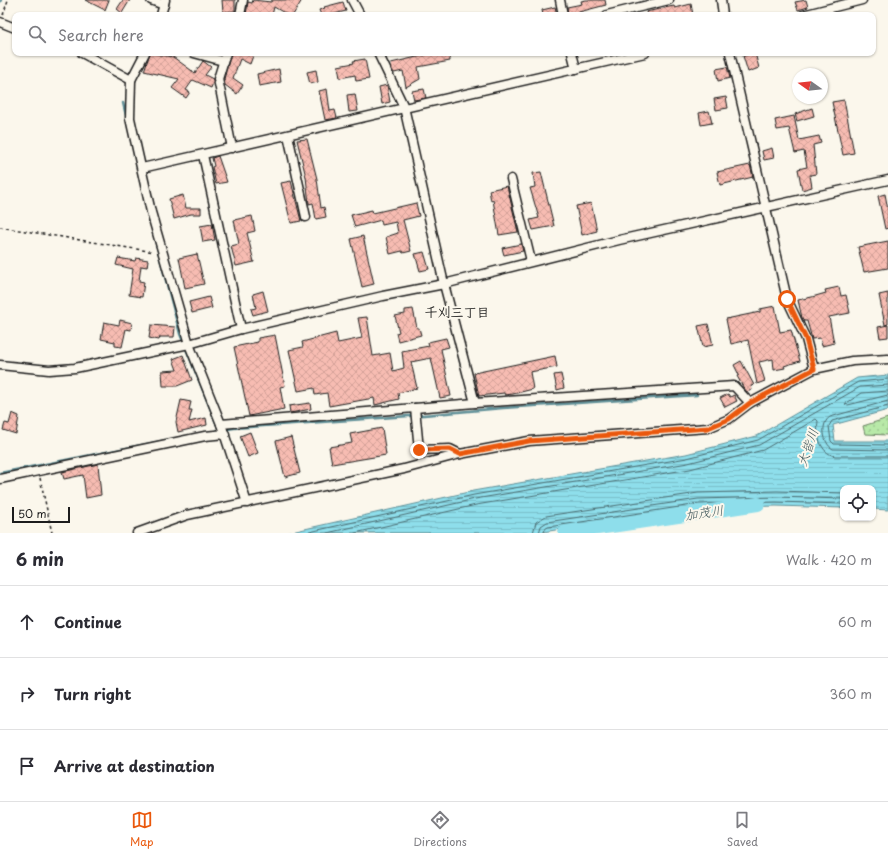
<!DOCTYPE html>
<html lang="en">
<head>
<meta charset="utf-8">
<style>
	body { margin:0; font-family:"Playpen Sans","Klee One",sans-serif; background:#f7f7f7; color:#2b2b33 }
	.controls { position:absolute; right:12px; bottom:12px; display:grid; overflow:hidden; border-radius:8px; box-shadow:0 1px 3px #0004 }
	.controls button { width:36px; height:36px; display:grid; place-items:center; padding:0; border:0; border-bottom:1px solid #e1e1e2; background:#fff; color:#2b2b33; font:20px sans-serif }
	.compass { position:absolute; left:792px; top:68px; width:36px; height:36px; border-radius:50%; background:#fff; box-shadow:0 1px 3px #0004; rotate:285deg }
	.scale { position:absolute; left:12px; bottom:10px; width:58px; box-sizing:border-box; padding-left:4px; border:2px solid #1c1c1c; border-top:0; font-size:11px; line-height:14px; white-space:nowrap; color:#1c1c1c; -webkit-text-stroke:3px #fbf7ec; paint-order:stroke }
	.stop { position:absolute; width:12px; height:12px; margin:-9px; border:3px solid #ea580c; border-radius:50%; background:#fff }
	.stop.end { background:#ea580c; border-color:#fff; box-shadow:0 1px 4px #0008 }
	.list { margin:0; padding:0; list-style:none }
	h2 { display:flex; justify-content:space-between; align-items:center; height:52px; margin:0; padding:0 16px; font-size:17px }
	h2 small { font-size:13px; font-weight:400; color:#7c7c81 }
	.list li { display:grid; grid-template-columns:26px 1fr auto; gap:12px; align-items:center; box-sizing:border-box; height:72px; padding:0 16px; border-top:1px solid #e1e1e2 }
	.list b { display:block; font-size:15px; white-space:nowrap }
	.list em { font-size:13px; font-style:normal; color:#7c7c81 }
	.icon { flex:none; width:22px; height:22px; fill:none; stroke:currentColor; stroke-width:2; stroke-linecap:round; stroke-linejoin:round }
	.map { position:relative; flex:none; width:888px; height:533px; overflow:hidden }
	.search { position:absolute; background:#fff; box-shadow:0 1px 3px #0004; left:12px; right:12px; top:12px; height:44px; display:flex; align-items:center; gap:10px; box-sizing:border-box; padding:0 14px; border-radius:8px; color:#7c7c81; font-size:15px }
	.sheet { height:268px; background:#fff }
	nav { display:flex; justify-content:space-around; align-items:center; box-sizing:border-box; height:56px; border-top:1px solid #e1e1e2; background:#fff; font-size:11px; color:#7c7c81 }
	nav a { display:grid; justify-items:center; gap:2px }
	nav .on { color:#ea580c }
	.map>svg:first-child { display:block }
</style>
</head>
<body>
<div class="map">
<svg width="888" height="533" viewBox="0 0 888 533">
	<defs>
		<pattern id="green-dots" width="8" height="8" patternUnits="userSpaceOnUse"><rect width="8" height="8" fill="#b8e9a8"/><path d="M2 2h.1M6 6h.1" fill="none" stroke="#9ec790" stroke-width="1.8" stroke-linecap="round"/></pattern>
		<pattern id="water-rules" width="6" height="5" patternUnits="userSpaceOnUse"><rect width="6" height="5" fill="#8edeeb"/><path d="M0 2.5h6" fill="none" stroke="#7abec9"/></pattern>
		<pattern id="building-cross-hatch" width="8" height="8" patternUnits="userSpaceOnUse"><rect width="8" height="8" fill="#f7bcb2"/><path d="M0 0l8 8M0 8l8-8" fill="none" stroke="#d3a198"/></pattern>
	</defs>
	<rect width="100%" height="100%" fill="#fbf7ec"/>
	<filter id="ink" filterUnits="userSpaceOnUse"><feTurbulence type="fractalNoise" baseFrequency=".025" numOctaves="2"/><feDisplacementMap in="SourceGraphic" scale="8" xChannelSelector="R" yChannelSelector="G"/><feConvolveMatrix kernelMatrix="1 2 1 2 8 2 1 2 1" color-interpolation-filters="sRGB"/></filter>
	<g filter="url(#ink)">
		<polygon fill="url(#green-dots)" stroke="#6a8262" points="888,418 888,435 865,434 863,426"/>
		<polygon fill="url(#water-rules)" stroke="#609098" points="888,375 888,410 833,425 835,441 888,441 888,510 873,509 873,488 843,488 843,508 776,506 699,508 536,533 287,533 473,491 686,454 757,436 857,378"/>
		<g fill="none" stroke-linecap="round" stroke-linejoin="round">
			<g stroke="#4a6a6f" stroke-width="1">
				<polyline points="888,391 862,393 845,404 848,405 888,395"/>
				<path d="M888,401L830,417C820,423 823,444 833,449L888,450"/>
				<polyline points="888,406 832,421 829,426 831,441 834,444 888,445"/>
				<polyline points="305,533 474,495 687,458 758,440 858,382 888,379"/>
				<polyline points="327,533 475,499 688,463 759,445 860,387 888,385"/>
				<path d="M355,533L476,505L690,469L763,450L816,419L818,421C816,434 820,453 835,456H888"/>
				<polyline points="533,533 536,522 546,516 698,493 777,491 843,493"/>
				<polyline points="539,533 541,526 547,522 698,499 776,497 843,499"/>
				<polyline points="544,533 545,529 548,527 699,504 776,502 843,504"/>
			</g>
			<g stroke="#609098" stroke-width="2.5">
				<polyline points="0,2 1,0"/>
				<polyline points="123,103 127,120"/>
				<polyline points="156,243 180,334 219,430"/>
				<polyline points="209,432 234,428 424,415 503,408 697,395"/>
				<polyline points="0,473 177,438"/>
			</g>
			<polyline stroke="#8edeeb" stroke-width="14" points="565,533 758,504"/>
		</g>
		<g fill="url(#building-cross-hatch)" stroke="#1c1c1c">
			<polygon points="85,0 109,0 105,10"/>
			<polygon points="123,0 130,0 122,13 117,9"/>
			<polygon points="222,0 235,0 235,11 223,12"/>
			<polygon points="253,0 271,2 272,0 302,0 293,15 288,15 274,7 272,15 246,15 248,2 252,3"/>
			<polygon points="586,0 605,0 606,5 579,12 579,15 568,15 567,7 582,4 581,1"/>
			<polygon points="806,0 808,7 798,10 795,2"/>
			<polygon points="343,2 346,11 330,15 321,15 319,10 325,8 324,7"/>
			<polygon points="691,4 693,15 647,15 646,12 664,8 674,6 675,8"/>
			<polygon points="555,7 557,15 543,15 542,10"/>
			<polygon points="150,53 173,57 195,73 203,61 211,67 205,75 213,79 213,83 211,88 193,80 186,90 190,92 186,98 172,88 179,79 144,71"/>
			<polygon points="231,53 254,53 250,64 240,59 233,78 243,85 237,94 225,85 224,79"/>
			<polygon points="434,53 449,53 450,61 418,67 420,79 406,87 403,71 394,73 392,70 391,63"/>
			<polygon points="755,53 759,68 748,72 743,56"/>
			<polygon points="365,59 369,79 356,81 355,75 340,78 338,66 354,63 353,61"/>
			<polygon points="727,67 730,78 718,81 716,69"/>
			<polygon points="279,69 281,82 259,86 257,74"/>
			<polygon points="316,70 318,82 310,84 307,72"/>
			<polygon points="387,85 390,102 382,104 379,87"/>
			<polygon points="327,89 330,111 335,110 337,118 325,120 319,91"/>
			<polygon points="424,89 426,98 414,100 412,91"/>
			<polygon points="355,94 358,111 349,112 347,95"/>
			<polygon points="726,97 728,108 716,110 714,99"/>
			<polygon points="844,100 854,153 843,155 832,102"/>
			<polygon points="812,108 814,116 797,121 795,114"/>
			<polygon points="709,111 712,123 701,125 699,113"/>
			<polygon points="794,116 799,140 819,136 821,143 813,145 816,174 810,175 812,187 802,190 798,169 807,167 804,151 795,153 789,128 777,130 775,120"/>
			<polygon points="307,139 317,179 321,208 324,207 326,217 316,219 313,203 309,204 306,177 297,140"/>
			<polygon points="772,148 774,158 764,160 762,151"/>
			<polygon points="218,156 227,182 216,184 212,167 214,166 212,158"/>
			<polygon points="750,165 753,177 720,185 717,172"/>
			<polygon points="541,172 554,226 533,230 530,220 539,218 530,188 535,187 533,173"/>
			<polygon points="291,181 301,221 291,223 281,183"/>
			<polygon points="507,186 518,232 499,235 493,200 491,201 489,190"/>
			<polygon points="885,194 888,210 888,228 885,229 878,196"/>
			<polygon points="183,195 186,208 201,208 201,214 191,214 174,219 169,199"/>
			<polygon points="416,203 419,216 403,220 411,251 403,253 402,251 390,254 386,237 398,233 396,222 382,225 381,220 355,227 351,215 372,210 373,213"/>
			<polygon points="591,203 597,231 582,235 576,206"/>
			<polygon points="252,216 255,231 247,233 254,262 236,266 231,246 239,244 234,220"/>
			<polygon points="212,224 215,240 203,242 200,226"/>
			<polygon points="363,236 374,284 362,287 351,239"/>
			<polygon points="888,241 888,268 864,272 858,247"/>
			<polygon points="521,244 523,251 504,255 502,248"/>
			<polygon points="424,252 429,269 420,271 415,254"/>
			<polygon points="197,254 204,284 185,288 179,258"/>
			<polygon points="118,258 135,261 136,258 148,260 147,267 141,266 139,281 144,282 142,297 129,295 133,269 116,265"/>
			<polygon points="839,287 841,296 846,295 850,313 829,317 834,343 822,346 820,338 812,339 807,321 804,321 802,318 798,300 812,297 826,293 825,290"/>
			<polygon points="263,291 268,311 253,315 251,309 256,308 253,294"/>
			<polygon points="888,293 888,324 885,325 879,295"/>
			<polygon points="209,297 212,308 192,313 189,302"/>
			<polygon points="775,306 780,332 791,330 800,361 784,366 785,368 774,370 773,359 759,362 765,381 757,384 748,340 731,344 726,319 760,312 760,309"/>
			<polygon points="413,309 417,328 419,328 421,335 398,341 396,333 399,332 395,316 405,314 405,310"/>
			<polygon points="367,317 373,356 390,353 393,371 404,368 402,351 429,346 428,342 446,338 449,347 441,349 451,396 440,398 431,358 411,362 417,388 398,393 399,399 375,405 374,398 329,406 327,393 315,395 314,388 298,391 289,350 303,347 302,342 336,333 338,343 362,338 358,318"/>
			<polygon points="120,320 132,323 131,330 126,329 122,347 115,346 115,342 101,339 104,322 119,325"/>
			<polygon points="708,324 713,345 703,347 698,326"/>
			<polygon points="151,325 175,327 174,337 160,337 159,340 149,338"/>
			<polygon points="888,325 888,337 880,338 878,327"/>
			<polygon points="275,335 285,386 280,387 284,409 249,416 234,347 258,342 258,338"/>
			<polygon points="183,355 192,380 177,386 163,386 162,371 177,370 173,359"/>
			<polygon points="555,356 557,367 530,372 533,389 513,394 505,395 504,393 479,396 474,373"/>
			<polygon points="741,361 754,385 751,386 752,390 747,392 743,387 737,376 739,375 734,365"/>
			<polygon points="561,374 564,388 557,390 554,375"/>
			<polygon points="728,394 730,397 734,395 737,401 725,407 720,398"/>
			<polygon points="181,400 191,402 189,410 192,410 189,422 206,418 207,425 178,432 176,422"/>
			<polygon points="310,403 311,409 290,413 289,406"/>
			<polygon points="12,413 19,416 16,434 3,430 5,423 9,424"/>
			<polygon points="382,428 386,455 332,464 329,447 352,443 350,434"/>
			<polygon points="250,432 258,453 248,457 240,436"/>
			<polygon points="291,437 300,473 285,477 276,441"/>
			<polygon points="98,464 101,495 86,498 83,475 64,479 62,472"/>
		</g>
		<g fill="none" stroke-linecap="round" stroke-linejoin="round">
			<defs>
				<g id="minor">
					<polyline points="151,0 164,5"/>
					<polyline points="352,0 360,15"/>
					<polyline points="560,0 563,15"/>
					<polyline points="721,0 723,15"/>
					<polyline points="161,15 165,0"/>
					<polyline points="240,15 243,0"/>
					<polyline points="607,15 669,0"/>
					<polyline points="803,15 862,0"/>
					<polyline points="0,22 15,28"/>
					<polyline points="82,53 131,80"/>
					<polyline points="145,53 131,80 130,118 151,212 189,344 221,424 247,503"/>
					<polyline points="194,53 223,61"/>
					<polyline points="226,53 218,79 232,148"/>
					<polyline points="378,53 404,107 444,284 475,403"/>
					<polyline points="572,53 576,69"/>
					<polyline points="730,53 787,299 806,339 814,369"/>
					<polyline points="288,135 306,217"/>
					<polyline points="203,155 241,329"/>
					<polyline points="142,168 645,53"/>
					<polyline points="511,179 531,261"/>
					<polyline points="0,365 49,370 75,368 189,344 241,329 383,296 444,284 619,240 888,180"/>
					<polyline points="415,408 419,450 450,449 460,454"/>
					<polyline points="221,424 475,403 734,386 750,403"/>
					<polyline points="0,479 205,436 225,434"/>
					<polyline points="137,533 187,515 404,469 460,454 529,441 708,428 729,419 750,403 814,369 852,361 888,359"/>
				</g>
			</defs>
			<use href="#minor" stroke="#1c1c1c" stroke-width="11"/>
			<g stroke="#1c1c1c" stroke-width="1.5" stroke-dasharray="3 3" stroke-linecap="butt">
				<polyline points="3,15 8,0"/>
				<polyline points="0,227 154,252"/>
				<polyline points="40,478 52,533"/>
			</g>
			<use href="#minor" stroke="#fbf7ec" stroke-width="8"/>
		</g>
	</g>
	<g fill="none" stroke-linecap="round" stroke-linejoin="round" filter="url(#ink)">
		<polyline stroke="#ea580c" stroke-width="5" points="419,450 450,449 460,454 529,441 708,428 729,419 750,403 814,369 806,339 787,299"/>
	</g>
	<g text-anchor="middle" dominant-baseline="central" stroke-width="4" stroke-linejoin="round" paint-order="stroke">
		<g font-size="13" font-weight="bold" fill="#1c1c1c" stroke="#fbf7ec">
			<text x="457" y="311">千刈三丁目</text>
		</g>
		<g font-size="13" font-style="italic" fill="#3e565a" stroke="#fbf7ec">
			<text transform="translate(807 447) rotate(-71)">大皆川</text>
			<text transform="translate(704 512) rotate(-8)">加茂川</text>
		</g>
	</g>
</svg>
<div class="controls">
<button><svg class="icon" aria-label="locate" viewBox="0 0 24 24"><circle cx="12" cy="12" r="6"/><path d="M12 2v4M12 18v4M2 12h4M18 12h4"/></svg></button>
</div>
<svg class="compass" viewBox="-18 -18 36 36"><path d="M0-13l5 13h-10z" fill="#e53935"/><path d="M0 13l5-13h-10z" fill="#7c7c81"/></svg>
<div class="scale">50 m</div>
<div class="stop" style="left:787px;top:299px"></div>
<div class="stop end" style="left:419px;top:450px"></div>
<div class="search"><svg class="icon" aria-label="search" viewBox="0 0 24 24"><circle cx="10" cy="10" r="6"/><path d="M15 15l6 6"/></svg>Search here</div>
</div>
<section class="sheet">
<h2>6 min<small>Walk · 420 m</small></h2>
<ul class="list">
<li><svg class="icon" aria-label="ahead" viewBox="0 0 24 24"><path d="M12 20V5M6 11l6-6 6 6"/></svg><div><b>Continue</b></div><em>60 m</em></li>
<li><svg class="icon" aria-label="right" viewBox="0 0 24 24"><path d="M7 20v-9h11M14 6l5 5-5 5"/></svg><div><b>Turn right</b></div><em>360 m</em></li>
<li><svg class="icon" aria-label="arrive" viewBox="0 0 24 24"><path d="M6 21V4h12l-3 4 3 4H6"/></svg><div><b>Arrive at destination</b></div></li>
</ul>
</section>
<nav>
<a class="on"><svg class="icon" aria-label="map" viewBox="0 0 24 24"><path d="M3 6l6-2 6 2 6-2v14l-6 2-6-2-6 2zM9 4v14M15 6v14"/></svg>Map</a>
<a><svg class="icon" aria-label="directions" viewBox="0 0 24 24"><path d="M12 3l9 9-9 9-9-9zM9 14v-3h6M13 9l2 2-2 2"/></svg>Directions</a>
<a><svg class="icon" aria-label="saved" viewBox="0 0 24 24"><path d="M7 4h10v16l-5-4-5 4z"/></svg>Saved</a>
</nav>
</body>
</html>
